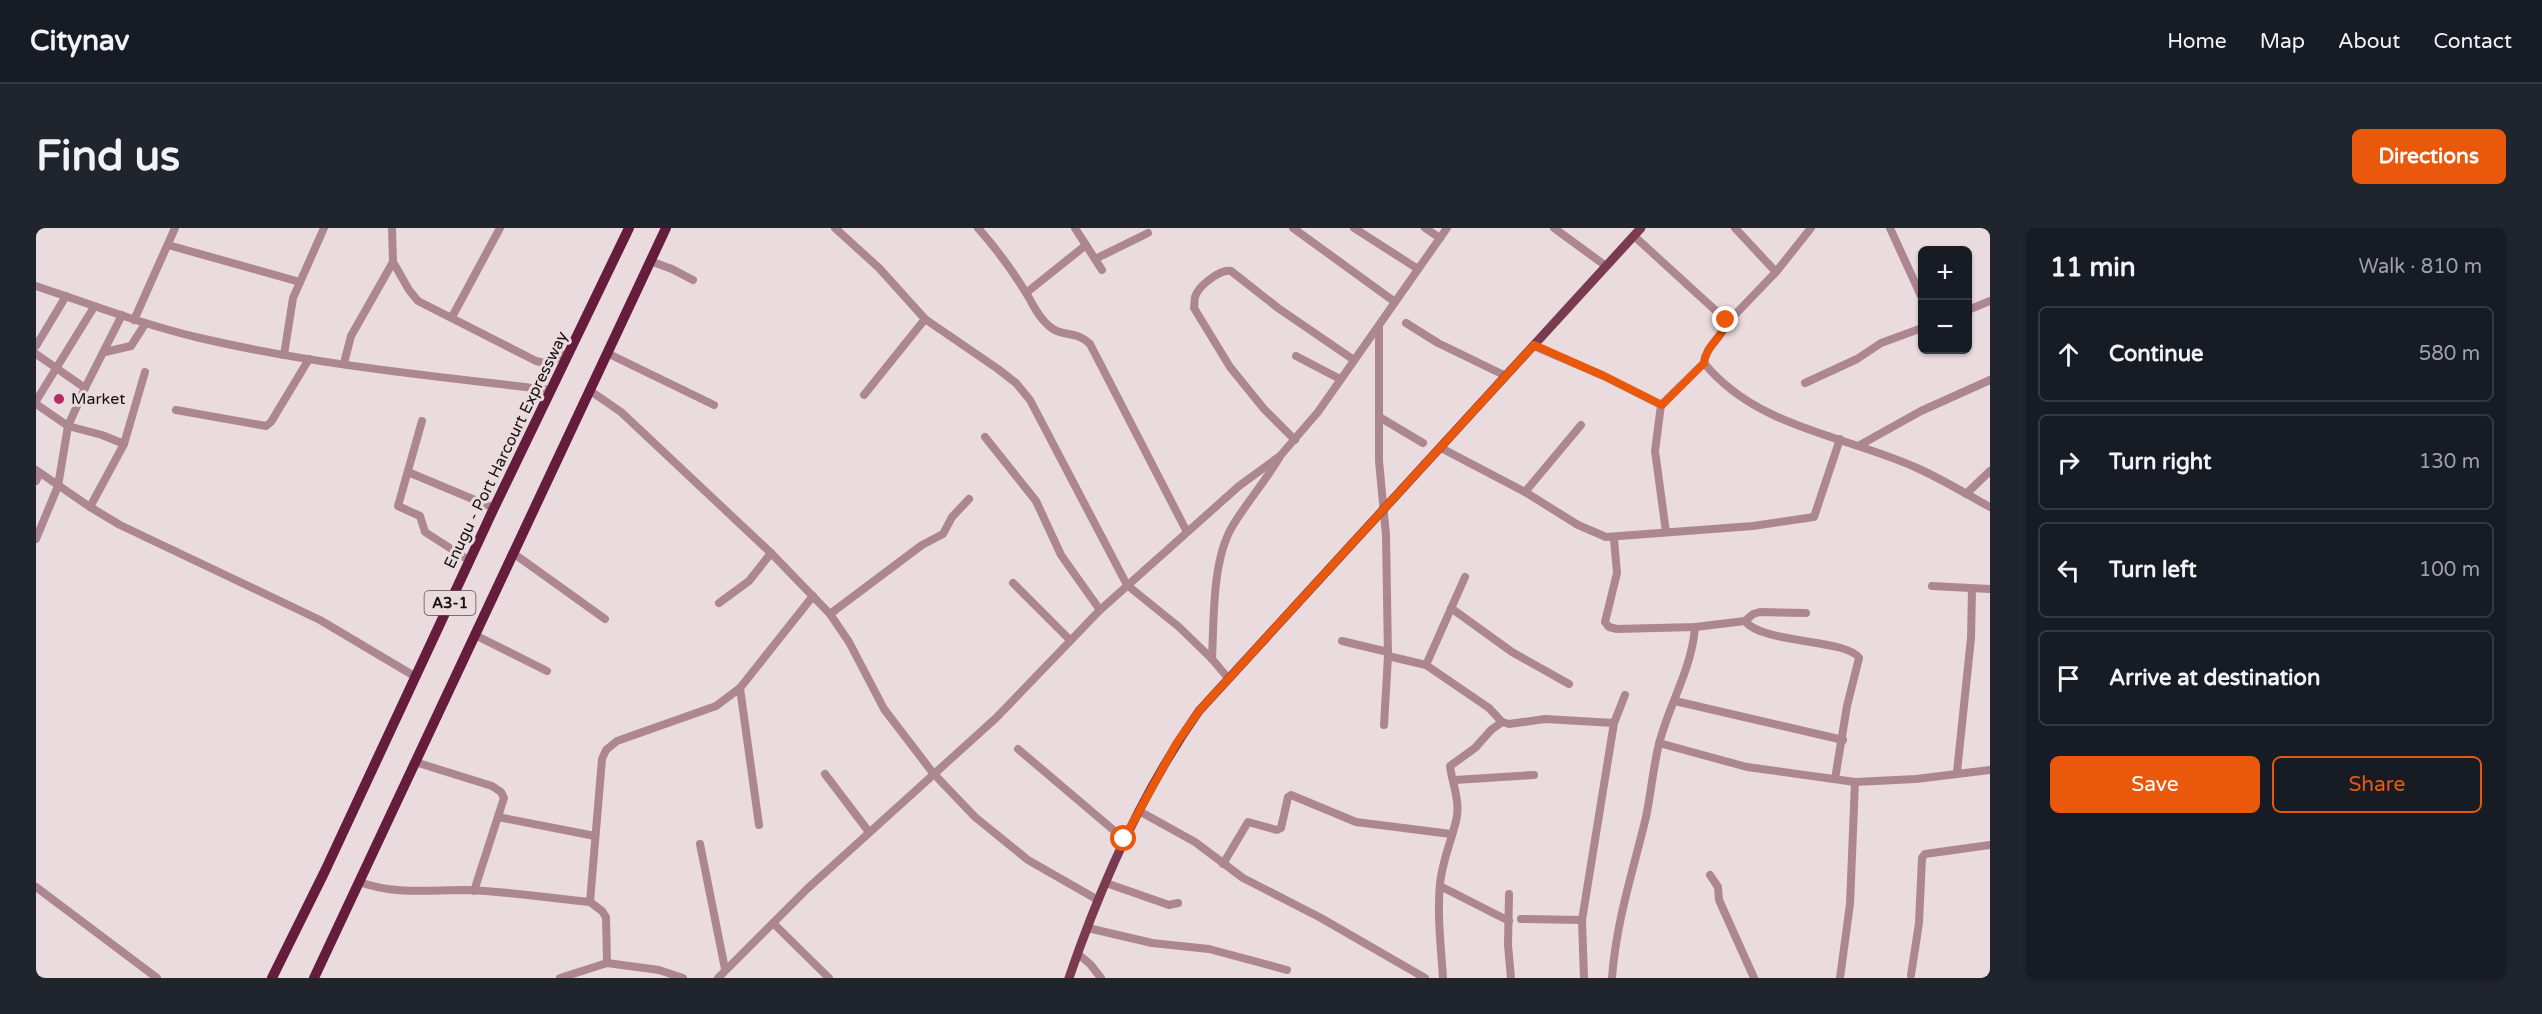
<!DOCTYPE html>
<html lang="en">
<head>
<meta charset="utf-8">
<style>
	body { margin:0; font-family:"Varela Round",sans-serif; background:#20242c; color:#f1f3f6 }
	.controls { position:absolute; right:18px; top:18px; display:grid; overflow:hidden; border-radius:9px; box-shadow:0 2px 4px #0004 }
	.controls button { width:54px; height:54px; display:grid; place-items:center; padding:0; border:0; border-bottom:2px solid #363941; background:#171b24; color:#f1f3f6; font:30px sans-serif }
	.stop { position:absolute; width:18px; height:18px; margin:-14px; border:4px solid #ea580c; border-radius:50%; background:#fff }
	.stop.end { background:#ea580c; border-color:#fff; box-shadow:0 2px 6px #0008 }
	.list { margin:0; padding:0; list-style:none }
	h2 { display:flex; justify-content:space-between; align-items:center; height:78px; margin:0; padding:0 24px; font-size:26px }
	h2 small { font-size:20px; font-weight:400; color:#9ea1a6 }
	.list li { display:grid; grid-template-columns:39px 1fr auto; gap:18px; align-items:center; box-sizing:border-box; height:96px; margin:0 12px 12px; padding:0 12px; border:2px solid #363941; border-radius:9px }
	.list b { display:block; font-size:22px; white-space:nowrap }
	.list em { font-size:20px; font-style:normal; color:#9ea1a6 }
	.actions { display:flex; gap:12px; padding:18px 24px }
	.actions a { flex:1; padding:14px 0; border:2px solid #ea580c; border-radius:9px; text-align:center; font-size:21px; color:#ea580c }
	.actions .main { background:#ea580c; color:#fff }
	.icon { flex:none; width:33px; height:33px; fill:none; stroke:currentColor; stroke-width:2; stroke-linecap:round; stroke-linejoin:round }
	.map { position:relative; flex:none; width:1954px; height:750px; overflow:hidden; border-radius:9px }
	header { display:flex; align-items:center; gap:36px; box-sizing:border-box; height:84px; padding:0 30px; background:#171b24; border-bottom:2px solid #363941 }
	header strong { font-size:28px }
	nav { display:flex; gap:33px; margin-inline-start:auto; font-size:21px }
	.intro { display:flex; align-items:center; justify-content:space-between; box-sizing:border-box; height:144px; padding:0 36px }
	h1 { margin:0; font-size:42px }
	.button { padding:15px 27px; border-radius:9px; background:#ea580c; color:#fff; font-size:21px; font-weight:700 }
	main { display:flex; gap:36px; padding:0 36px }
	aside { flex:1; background:#171b24; border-radius:9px; box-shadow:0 2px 4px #0004 }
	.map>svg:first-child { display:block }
</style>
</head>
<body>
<header>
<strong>Citynav</strong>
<nav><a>Home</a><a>Map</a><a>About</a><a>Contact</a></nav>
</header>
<div class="intro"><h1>Find us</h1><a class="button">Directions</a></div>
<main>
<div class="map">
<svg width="1954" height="750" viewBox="0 0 1954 750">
	<rect width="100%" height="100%" fill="#eadbdf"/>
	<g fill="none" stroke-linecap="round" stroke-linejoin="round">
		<g stroke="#ac8691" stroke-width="8">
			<polyline points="799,0 843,40 889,91 962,141 980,155 994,172 1091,357 1143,399 1176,431 1192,450"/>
			<path d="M942,0C959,19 973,38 987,60C996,73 1000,87 1013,98C1026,110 1038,101 1054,116L1151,304"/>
			<polyline points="1039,0 1066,42"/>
			<polyline points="1257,0 1359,74"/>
			<polyline points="1318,0 1382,41"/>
			<polyline points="1389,0 1404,10"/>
			<polyline points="1518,0 1570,38"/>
			<polyline points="1699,0 1740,44"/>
			<polyline points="1854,0 1886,70"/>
			<path d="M1598,8L1690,92C1689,108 1669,118 1668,135C1721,200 1808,207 1881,240C1906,251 1930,266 1954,279"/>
			<polyline points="132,17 264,54"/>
			<polyline points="1059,31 1112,5"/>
			<polyline points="614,33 636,41 657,52"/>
			<polyline points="357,34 373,62 382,73 500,133 509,135 533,125"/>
			<path d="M0,58C54,76 108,97 164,110C279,137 398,148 515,162"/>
			<polyline points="990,65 1050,17"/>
			<polyline points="1932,82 1954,73"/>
			<polyline points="416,89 464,0"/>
			<polyline points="98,92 139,0"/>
			<polyline points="1370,95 1402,115 1470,148"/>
			<polyline points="1690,96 1740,44 1775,0"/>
			<polyline points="1343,99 1343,233 1350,307 1352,428 1348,497"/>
			<polyline points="0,118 30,68"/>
			<polyline points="1498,118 1568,148 1625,177"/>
			<polyline points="69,124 95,118 109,96"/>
			<polyline points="571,125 678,177"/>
			<polyline points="0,126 49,160"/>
			<polyline points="248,127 257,70 288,0"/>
			<polyline points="1260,128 1304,151"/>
			<polyline points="308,135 315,108 357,34 356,0"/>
			<polyline points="1769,155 1821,131 1845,115 1886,100"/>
			<polyline points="553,162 585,184 735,325 794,386 813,414 848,481 897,545 939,589 992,632 1062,672"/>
			<polyline points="828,167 889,91"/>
			<polyline points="0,173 58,79"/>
			<polyline points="0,176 32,198 66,207 88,216"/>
			<polyline points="140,182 230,198 235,194 273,131"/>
			<polyline points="1345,190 1387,215"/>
			<polyline points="386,193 362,278 384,288 389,304 434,333"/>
			<polyline points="949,209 1000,273 1025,327 1064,382"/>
			<path d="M1259,212L1228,181L1194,139L1158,80C1159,76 1158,72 1159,69C1162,58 1184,41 1195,43L1242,80L1318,132"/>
			<polyline points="1824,217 1885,183 1954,152"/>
			<polyline points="1405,220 1489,264 1542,297 1570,309 1717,298 1778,289 1804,211"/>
			<polyline points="0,242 54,279 84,297 284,392 380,449"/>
			<polyline points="372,244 458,280"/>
			<polyline points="0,253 4,245"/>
			<polyline points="1489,264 1545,197"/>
			<polyline points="1930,266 1954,243"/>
			<polyline points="54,279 88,216 109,144"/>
			<polyline points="1630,304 1619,223 1625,177 1668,135"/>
			<polyline points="0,311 22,258 32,198 49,160 86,87"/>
			<polyline points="1578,311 1581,345 1569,394 1573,399 1581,401 1659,399 1709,393 1717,386 1724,384 1770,385"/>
			<polyline points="477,325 569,391"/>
			<polyline points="977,355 1034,412"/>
			<polyline points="1896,358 1954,361"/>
			<polyline points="683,375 713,353 735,325"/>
			<polyline points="1415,380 1476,424 1533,456"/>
			<polyline points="794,386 886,317 907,306 916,289 933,271"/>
			<path d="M1709,393C1726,416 1812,411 1823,430L1811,478L1799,551"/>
			<polyline points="439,407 511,443"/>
			<polyline points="1306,413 1352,424"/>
			<polyline points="1352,428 1390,437 1453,480 1466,494 1473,496 1509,491 1578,495 1589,467"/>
			<path d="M1176,431C1178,391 1176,333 1196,299C1210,275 1229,254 1243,230"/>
			<polyline points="1390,437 1429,349"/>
			<polyline points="704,460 723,597"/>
			<polyline points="1639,473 1807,512"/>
			<polyline points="1623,515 1711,539 1819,554 1880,551 1954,542"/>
			<polyline points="982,521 1088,611"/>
			<polyline points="379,534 456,558 465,564 468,570 438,663"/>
			<polyline points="1921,544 1935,410 1936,361"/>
			<polyline points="789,546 833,604"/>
			<polyline points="1419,552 1498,547"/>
			<polyline points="1103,583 1159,614 1207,650 1285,690 1389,750"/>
			<polyline points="462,589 559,608"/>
			<polyline points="664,616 689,741"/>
			<polyline points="1187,636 1212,594 1241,602 1245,600 1252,569 1255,567 1320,594 1415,606"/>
			<polyline points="1674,647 1682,659 1683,672 1718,750"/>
			<path d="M323,654C361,667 390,662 429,662C470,663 513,670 554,674L566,683L570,689L571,735"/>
			<polyline points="1070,655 1133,677 1142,675"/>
			<polyline points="1404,658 1473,693"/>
			<polyline points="0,659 121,750"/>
			<polyline points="1473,666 1472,717 1475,750"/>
			<polyline points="554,674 566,531 570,522 581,513 680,478 704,460 777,368"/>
			<polyline points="1485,691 1546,692"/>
			<polyline points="737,695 793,750"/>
			<polyline points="1052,700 1116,715 1173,721 1251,742"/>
			<polyline points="1042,726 1054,736 1065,750"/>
			<polyline points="1875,747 1883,695 1886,630 1889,626 1954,617"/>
			<polyline points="524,750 571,735 623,742 647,750"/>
			<polyline points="682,750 771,661 960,490 1064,382 1203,258 1244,228 1282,184 1411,0"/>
			<path d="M1407,750C1405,719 1401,687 1404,656C1406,634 1415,614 1420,593C1425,574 1416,555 1414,538L1439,520L1455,502L1466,494"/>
			<polyline points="1548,750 1546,692 1578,495"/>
			<path d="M1576,750C1580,694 1597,643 1610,589C1615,565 1617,540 1623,516C1633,476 1656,441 1659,399"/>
			<polyline points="1804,750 1814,676 1819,554"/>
		</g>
		<path stroke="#7a3b51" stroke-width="9" d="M1033,750C1065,656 1106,564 1163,483L1605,0"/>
		<g stroke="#661d3b" stroke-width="10">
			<polyline points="236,750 289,643 458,280 593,0"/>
			<polyline points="278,750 630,0"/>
		</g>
	</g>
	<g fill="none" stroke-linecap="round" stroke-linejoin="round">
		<path stroke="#ea580c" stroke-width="8" d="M1088,611L1140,516L1163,483L1498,117L1568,148L1626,177L1668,135C1669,118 1689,108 1690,92"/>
	</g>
	<circle fill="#b52b68" stroke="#eadbdf" stroke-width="2" cx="23" cy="171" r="6"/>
	<g text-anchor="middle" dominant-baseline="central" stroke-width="6" stroke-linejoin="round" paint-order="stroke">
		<rect fill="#eadbdf" stroke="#564e50" stroke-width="1.5" x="388.5" y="363" width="51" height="24" rx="4.5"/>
		<g font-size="15" font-weight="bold" fill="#171213">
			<text x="414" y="375">A3-1</text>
		</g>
		<g font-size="16" fill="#171213" stroke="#eadbdf" text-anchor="start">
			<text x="35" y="171">Market</text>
		</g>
		<g font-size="16" fill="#171213" stroke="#eadbdf">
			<text transform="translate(470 222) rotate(-64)">Enugu - Port Harcourt Expressway</text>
		</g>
	</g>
</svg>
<div class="controls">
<button>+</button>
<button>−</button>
</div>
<div class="stop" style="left:1088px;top:611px"></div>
<div class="stop end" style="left:1690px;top:92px"></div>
</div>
<aside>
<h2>11 min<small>Walk · 810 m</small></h2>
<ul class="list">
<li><svg class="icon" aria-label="ahead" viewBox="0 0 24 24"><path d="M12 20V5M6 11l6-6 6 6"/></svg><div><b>Continue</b></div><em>580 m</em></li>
<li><svg class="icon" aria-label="right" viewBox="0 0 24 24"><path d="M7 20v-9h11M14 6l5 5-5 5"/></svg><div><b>Turn right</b></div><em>130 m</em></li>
<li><svg class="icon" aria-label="left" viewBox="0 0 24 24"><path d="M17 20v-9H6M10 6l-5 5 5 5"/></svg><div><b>Turn left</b></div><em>100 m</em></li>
<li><svg class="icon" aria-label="arrive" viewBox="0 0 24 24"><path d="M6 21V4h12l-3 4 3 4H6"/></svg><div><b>Arrive at destination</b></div></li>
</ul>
<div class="actions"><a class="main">Save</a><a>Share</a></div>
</aside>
</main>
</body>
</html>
